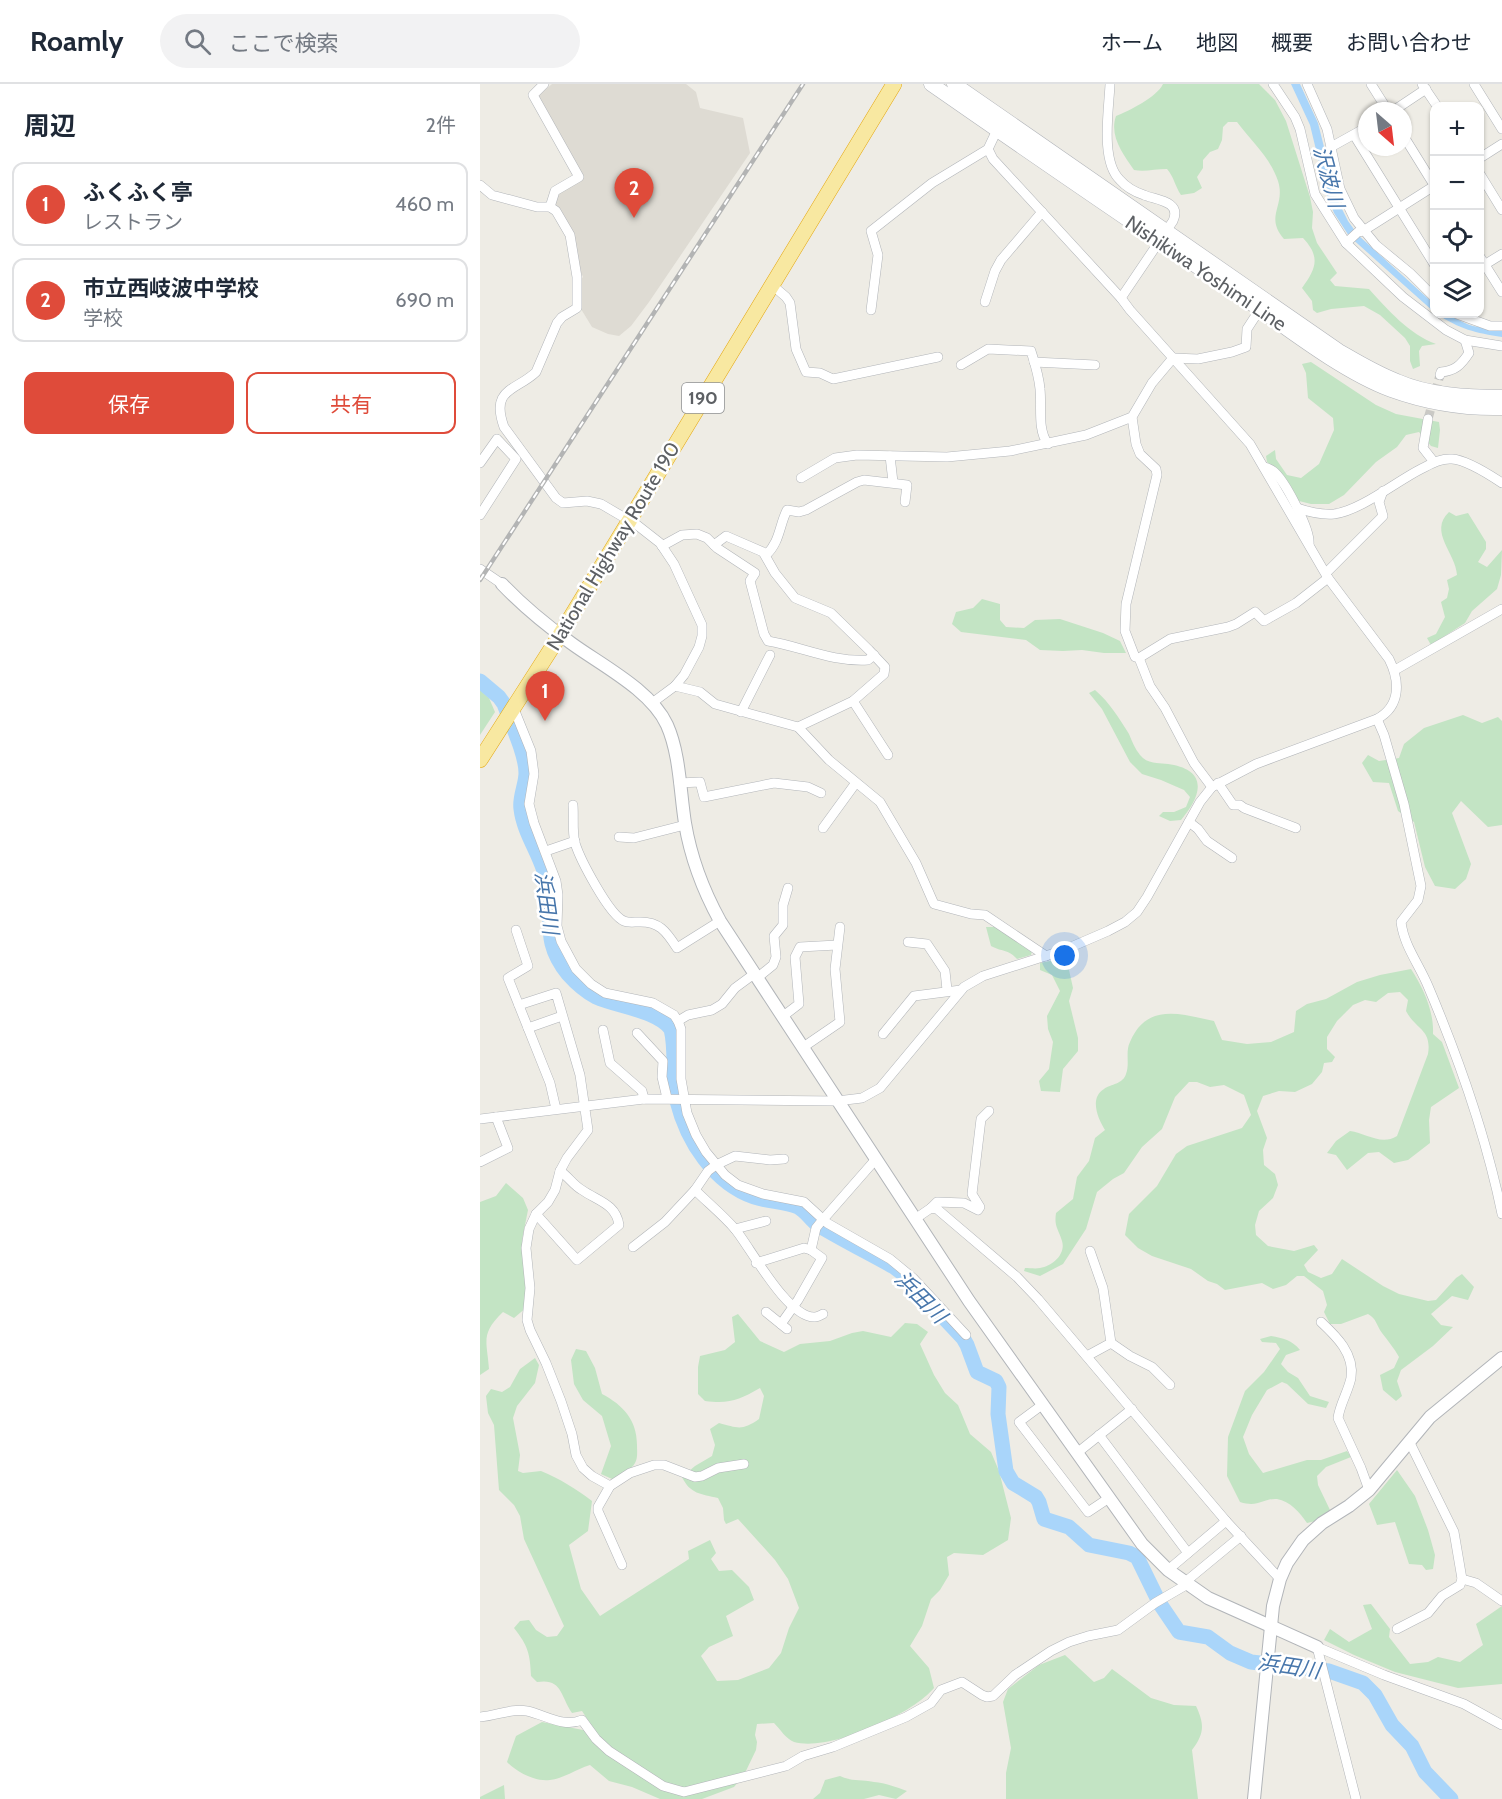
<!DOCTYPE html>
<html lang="ja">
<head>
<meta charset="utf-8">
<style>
	body { margin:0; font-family:Cabin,"Noto Sans JP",sans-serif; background:#f2f2f3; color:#1f2937 }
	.controls { position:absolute; right:18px; top:18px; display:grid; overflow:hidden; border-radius:12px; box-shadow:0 2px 4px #0004 }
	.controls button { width:54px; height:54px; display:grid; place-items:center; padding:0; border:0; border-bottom:2px solid #e0e1e3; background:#fff; color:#1f2937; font:30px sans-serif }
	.compass { position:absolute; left:878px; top:18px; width:54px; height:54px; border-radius:50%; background:#fff; box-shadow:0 2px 4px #0004; rotate:152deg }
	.you { position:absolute; left:585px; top:872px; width:21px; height:21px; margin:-15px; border:4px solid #fff; border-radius:50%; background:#1a73e8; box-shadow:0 0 0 9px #1a73e833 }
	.badge { display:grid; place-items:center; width:39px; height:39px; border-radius:50%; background:#df4b3a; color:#fff; font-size:20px; font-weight:700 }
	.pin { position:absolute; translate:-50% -50px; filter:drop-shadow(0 2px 3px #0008) }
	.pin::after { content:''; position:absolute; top:32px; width:21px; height:18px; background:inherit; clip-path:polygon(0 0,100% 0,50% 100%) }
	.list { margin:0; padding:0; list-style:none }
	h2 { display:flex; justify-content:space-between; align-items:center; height:78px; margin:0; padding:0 24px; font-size:26px }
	h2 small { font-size:20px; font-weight:400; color:#747a83 }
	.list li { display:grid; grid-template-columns:39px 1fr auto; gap:18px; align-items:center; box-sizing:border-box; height:84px; margin:0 12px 12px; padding:0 12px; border:2px solid #e0e1e3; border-radius:12px }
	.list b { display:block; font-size:22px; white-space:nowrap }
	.list p { margin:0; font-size:20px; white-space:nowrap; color:#747a83 }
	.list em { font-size:20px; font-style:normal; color:#747a83 }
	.actions { display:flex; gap:12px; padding:18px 24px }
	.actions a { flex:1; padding:14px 0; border:2px solid #df4b3a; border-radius:12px; text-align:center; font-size:21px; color:#df4b3a }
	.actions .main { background:#df4b3a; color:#fff }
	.icon { flex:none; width:33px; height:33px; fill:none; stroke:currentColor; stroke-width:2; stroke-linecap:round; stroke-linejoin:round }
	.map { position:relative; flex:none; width:1022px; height:1715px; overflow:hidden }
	header { display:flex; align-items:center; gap:36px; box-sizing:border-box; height:84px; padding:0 30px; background:#fff; border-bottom:2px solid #e0e1e3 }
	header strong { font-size:28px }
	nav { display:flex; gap:33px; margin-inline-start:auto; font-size:21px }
	.search { width:420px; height:54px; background:#f2f2f3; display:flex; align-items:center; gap:15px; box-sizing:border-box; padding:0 21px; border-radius:33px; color:#747a83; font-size:22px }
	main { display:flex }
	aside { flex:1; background:#fff }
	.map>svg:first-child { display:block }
</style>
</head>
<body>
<header>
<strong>Roamly</strong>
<div class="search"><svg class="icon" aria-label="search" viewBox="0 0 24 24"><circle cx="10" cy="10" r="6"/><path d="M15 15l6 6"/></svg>ここで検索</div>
<nav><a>ホーム</a><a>地図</a><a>概要</a><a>お問い合わせ</a></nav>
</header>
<main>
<aside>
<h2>周辺<small>2件</small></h2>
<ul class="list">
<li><span class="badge">1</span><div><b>ふくふく亭</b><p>レストラン</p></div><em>460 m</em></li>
<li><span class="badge">2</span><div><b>市立西岐波中学校</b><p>学校</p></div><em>690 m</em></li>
</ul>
<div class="actions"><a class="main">保存</a><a>共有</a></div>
</aside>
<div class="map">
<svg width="1022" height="1715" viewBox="0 0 1022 1715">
	<rect width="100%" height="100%" fill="#eeece5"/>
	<polygon fill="#dedbd3" points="72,0 206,0 216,8 220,24 263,34 270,69 169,218 151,242 139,252 128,250 112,243 101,225 100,196 103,193 73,118 77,108 99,95 57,13"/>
	<g fill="#c3e4c4">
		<path d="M683,0H779L795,16L806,37L830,113L833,128L832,144L837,159L857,189L850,196L855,202L889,205C908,226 929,250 956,260L942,262L939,267L940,282L933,285L930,277V262L925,254L900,231L884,222L851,225L837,229L833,226L832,217L822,204C836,185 841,173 823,154L804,155C784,132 806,122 798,97C790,73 772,58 757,38H748L743,43L742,56L738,65L730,68L723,76V84L717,93L722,104L714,109L701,111C695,102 694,93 687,85C675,85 665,88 654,86C643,70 629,52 636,32C649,27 677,13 683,0Z"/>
		<polygon points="831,278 896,321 916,330 959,338 960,346 958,364 951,362 939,348 926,351 917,363 896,378 864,411 849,420 831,420 819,417 803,393 787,378 786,372 795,366 796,375 807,391 821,394 839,380 854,346 853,334 828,314 826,289 822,280"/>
		<path d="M969,428L976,432L988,429L1006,458V465L998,478L1007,483L1022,466L1021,491L1017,505L992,527L985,539L951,561L947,554L956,550L965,533L961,518L967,514L969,505L967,496L977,491C976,469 948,448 969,428Z"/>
		<polygon points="502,515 520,520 520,536 526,543 544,544 555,536 580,535 623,549 640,557 646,569 624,569 602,566 583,567 560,566 546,556 481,548 472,540 476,528 493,524"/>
		<polygon points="0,606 9,614 15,628 0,651"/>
		<path d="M615,606C630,619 639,634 649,650C652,657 655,665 660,671C669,682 682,678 694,681C730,689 719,715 701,736L690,737L679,732L683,728H694L706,723L710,713L704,706L681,696L662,690L650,678L622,625L609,609Z"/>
		<polygon points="983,631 1002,639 1018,633 1022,637 1022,741 1008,743 981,717 972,729 991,780 986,795 975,805 955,802 945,783 934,738 918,727 909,699 893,698 882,679 888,671 899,677 919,674 924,660 944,644"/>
		<path d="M506,843H518L552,867L551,871L537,875C528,865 522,868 511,862Z"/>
		<polygon points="580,875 589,886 593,904 589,917 598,954 598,967 583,985 580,1008 561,1007 559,997 569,985 573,958 568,945 567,932 580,907 572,891 560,886 560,879"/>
		<path d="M931,885C943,904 954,926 953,950L962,958L979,1004L951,1023L949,1036L950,1059L928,1076L914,1079L899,1068L888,1069L867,1086L856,1071L847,1069L856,1057L870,1047C886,1049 901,1062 917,1052L948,970C952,945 936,946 926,927L928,916L920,908L908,909L896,918L885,916L873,921L857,937L847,953V965L855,973L852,978L844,979L842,988L832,1000L815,1008L799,1007L783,1012L777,1027L787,1054L783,1066L784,1081L795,1090L798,1101L793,1114L779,1127L775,1141L776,1151L788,1162L814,1167L834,1161L838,1166L824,1181L828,1188L841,1194L852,1190L862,1175L903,1202L919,1210L948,1217L956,1216L976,1194L982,1190L994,1203L988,1216L972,1212L951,1230L961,1241L973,1243L953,1262L921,1286L917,1297L922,1312L916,1317L903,1306L900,1291L914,1284L919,1273C914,1264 908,1257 902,1249C896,1241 897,1235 888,1230L861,1240H850L844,1228L847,1221L843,1207L824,1192H817L806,1201L793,1205L782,1199L745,1206L737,1200L728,1197L711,1185L672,1172L658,1164L645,1151L649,1130L677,1102L696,1070L707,1062L762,1044L771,1031L764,1011L744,1001L730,1003L717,998H709L695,1013L682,1045L662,1063L644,1089L633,1095L617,1108L606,1145L583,1180L560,1192L544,1187L545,1184C549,1184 556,1185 560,1184C573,1182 586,1170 582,1157C578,1144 574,1143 576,1129L593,1115L597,1093L609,1077L615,1054L625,1046C618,1035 609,1014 624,1005C631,1000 643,1000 646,990C650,980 645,968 650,958C667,918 701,930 734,937L742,956L767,960L791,958L814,948L816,927L827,920L846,915L877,898L900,891Z"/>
		<path d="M26,1099L43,1114L48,1126L42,1156L47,1223L34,1234L23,1228C0,1250 7,1257 9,1285L0,1291V1118L16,1112Z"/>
		<path d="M258,1230L280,1257L304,1268L320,1260L350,1257L372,1249L383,1247L411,1253L425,1239L437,1240L448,1248L440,1260L454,1291L465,1309L478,1321L490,1350L511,1368L519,1387L531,1434L528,1456L503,1471L474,1469L467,1473L469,1491L460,1506L451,1515L442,1542L430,1562L449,1584L454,1604C431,1631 350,1668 314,1658C306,1655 300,1645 294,1639L277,1640L275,1651L277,1658L276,1666L264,1691L254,1703L222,1715H180L152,1703L129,1697L110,1681C96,1685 83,1695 70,1696C55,1698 37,1688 27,1678L36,1652L62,1638L103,1646L110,1639L102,1627L92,1629C80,1611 82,1594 57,1598L51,1592C50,1569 48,1562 34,1544L40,1537L49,1536L56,1546L67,1553L77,1552L84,1542L44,1455L40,1432L34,1421L19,1406L14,1341L8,1329L6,1312L11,1305L22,1308L30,1303L40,1285L55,1274L59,1281L55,1299L37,1322L33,1334L40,1371L38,1387L43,1389L61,1387C80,1395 95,1404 112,1417L108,1447L89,1461L101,1505L120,1532L209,1475L208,1467L230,1456L236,1469L231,1475L239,1487L252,1486L269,1503L274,1516L246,1532L253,1552L229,1563L221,1572L237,1597L258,1596L289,1584L301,1569L309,1544L319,1524L308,1495L295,1476L258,1435L246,1440L244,1436L243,1424L238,1414C221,1410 210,1410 202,1393L215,1382L232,1372L235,1361L230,1345L239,1339C258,1344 262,1347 279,1335L284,1312L280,1304C259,1316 250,1320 225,1317L218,1310V1283L220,1272L245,1266L255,1258L252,1233Z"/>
		<path d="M791,1252C803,1254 812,1256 820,1266L806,1271L801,1280L808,1288L818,1294L830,1312L849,1318L846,1324L828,1320L807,1300L802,1298L787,1306L772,1331L763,1353L769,1370L783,1389L827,1376H841L867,1367L871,1373L846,1383L837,1392L838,1401L850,1426L840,1436L827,1439C820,1429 810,1417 797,1415C783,1414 779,1424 760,1418L747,1392L748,1353L765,1307L784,1288L800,1265L796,1259L782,1258L780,1255Z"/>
		<path d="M96,1265L106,1267L115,1284L122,1310C143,1321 157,1336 157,1361C157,1367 158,1374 155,1379C151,1387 139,1391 132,1395L121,1390L131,1362L122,1332L103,1316L94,1300L91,1276Z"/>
		<polygon points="917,1386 935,1412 948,1446 955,1471 953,1485 946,1486 942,1481 929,1480 915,1438 897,1441 889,1420"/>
		<polygon points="891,1520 910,1545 909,1553 930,1580 948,1578 958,1573 980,1578 1003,1561 996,1540 1022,1522 1022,1600 978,1604 915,1588 874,1571 844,1556 850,1545 869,1558 892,1545 883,1521"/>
		<path d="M585,1571L614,1598L624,1594L632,1585L671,1614L694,1621L716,1622C725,1641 724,1650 712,1666L718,1715H526V1689L531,1664L523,1618L528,1605L559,1581Z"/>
		<path d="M360,1692C373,1698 380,1695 394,1698C406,1699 416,1703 427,1707L416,1715L399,1711L384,1715H333L340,1709L345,1696Z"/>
		<polygon points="24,1701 25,1715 0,1715 0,1713"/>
	</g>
	<g fill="#a9d5fa">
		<polygon points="811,0 820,0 838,39 857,115 868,137 878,151 954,220 954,228 869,152 854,129 847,111 830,41"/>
		<path d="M957,230C971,229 979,238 993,242C1002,244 1012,245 1022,246V253C996,249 979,245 957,230Z"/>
	</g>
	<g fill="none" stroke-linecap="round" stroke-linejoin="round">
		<path stroke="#a9d5fa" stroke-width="15" d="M0,597L19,613L24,620C31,639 46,670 46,689C46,701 39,713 41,725C44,752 65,776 68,803C73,838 62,858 88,890C96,899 105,907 116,913C138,923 177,926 191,945C197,968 191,994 197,1017C207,1057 234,1099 274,1113C288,1118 305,1117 318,1123C326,1127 331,1136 338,1141C363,1156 389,1169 414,1183L422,1189L483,1254L487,1261L497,1288L516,1297L519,1303L518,1330L526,1387L533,1399L556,1413L559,1418L564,1435L589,1443L609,1461L649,1469L657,1473L680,1520L699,1548L728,1553L750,1569L771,1578L849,1587L883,1599L895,1611L912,1641L932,1662L945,1688L971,1715"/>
		<polyline stroke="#cac9c5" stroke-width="9" stroke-dasharray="9 4.5" stroke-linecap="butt" points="948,335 960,291"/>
		<defs>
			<g id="minor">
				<polyline points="64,0 53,11 99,93 75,107 70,123"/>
				<path d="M630,0C629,25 620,77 640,96C646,103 655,108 664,111C676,116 702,117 693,137L641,214"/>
				<polyline points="793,0 815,33 820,45 835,110 866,159 878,148 883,147 954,102"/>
				<polyline points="827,0 847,45 860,105 874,134 896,161 930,189 954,213"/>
				<polyline points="891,0 908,27"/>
				<polyline points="942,0 957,22"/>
				<polyline points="994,0 1022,45"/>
				<polyline points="913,27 946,5"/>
				<polyline points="874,51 954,180"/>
				<polyline points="923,51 954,101"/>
				<polyline points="851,63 887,43"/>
				<polyline points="1000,74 1022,60"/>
				<polyline points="1000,90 1022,126"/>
				<path d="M0,101L12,111L57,123H70L76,127L90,151L97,193V224L82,233L77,239L56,288C36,307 10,304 24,343L76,414L83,419L107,417L121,420L157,441L180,459L194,480L222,541V552L219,563L204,591L195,602L172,619"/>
				<polyline points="866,159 923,213 966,246 985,256 1022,262"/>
				<polyline points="1000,173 1022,208"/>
				<polyline points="1001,183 1022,170"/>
				<polyline points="292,201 306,213 310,219 316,265 326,288 340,289 353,295 458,273"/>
				<polyline points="505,218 515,187 521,176 562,128"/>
				<polyline points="391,226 398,171 391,147 452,99 508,65 517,46"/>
				<polyline points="977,230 1010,242 1022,242"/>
				<polyline points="554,278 615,281"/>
				<path d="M481,281L508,265L551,267C555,280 559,292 560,305C562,322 557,346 568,360"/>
				<path d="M960,291L961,288C975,287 981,281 989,269L985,256"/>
				<polyline points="948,335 943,364 954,378"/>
				<polyline points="410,372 413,398"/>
				<polyline points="0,379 17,355 36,375 0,431"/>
				<path d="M784,383C785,383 793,386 793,387C804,395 831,446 829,460"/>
				<polyline points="321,394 355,374 377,371 467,373 530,367 606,351 652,333"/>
				<path d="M817,424C829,428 842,431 854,430C880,427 917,397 941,385C951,380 961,374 972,375C986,376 1010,391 1022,399"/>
				<polyline points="234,461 246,452 283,468 295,489 315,514 351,529 389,566 405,583 404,590 373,617 318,643"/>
				<path d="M182,462L202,451L217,450L227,454L237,464L275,489L270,497L284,550L288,557C323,563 351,578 388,576L394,571"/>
				<path d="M286,471C300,458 299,442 307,426L319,428L326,426L377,398L384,396L427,401L425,418"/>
				<polyline points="0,485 22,500"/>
				<polyline points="846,489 903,432 899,418 903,407"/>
				<polyline points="659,574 690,555 748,543 756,540 775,528 784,537 816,519 848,494"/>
				<polyline points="915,586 1022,525"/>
				<polyline points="195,602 220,608 235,620 318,643 349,676 400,718 436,779 454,820 491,830 505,831 566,872"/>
				<polyline points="373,617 408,671"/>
				<polyline points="34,625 51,667 54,690 49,720 54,739 76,797 78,811 77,842 81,857 96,885 111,900 125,909 173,919 194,931 198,937 201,945 201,995 207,1029 216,1051 226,1068 245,1091 258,1101 283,1110 324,1118 347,1139 410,1175 433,1194 486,1251"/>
				<polyline points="261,628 290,571"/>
				<path d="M897,635L904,651L924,720L941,802L938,816L921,838C924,862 939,880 948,902C979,975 1006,1052 1022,1130"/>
				<polyline points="199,699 220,698 224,713 294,699 328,703 341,709"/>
				<polyline points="738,699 753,721 760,721 764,724 816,744"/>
				<polyline points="732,703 714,679 685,624 670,602 659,574 655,573 645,547 646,520 677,391 676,385 660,370 656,360 652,333 672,299 693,274 718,275 752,268 766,263 767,245 780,225"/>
				<path d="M93,721C94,733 92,747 95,759C100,775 129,831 144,837C148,839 154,838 158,838C179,837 186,847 197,864L240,837"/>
				<polyline points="709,738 718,745 727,757 752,774"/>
				<polyline points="343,744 375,700"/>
				<polyline points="139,753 154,754 205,741"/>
				<polyline points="66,767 95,757"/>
				<polyline points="36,846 48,882 28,894 70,999 76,1025"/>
				<polyline points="428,858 447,860 465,887 467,906"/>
				<polyline points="277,894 293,881 296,873 294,852 303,841 303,821 308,804"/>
				<polyline points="39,921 76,909 100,991 108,1046 87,1074 80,1087 75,1106 68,1118 56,1130 49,1145 46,1164 50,1204 47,1236 50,1246 66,1279 81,1317 92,1350 96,1371 103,1384 112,1392 130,1402"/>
				<polyline points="302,933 319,920 315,873 320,863 357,861"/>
				<polyline points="198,937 208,931 232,926 242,920 255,904 274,890"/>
				<polyline points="48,944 82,932"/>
				<polyline points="123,946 130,979 162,1007 164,1015"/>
				<polyline points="157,949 183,977 182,993 187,1014"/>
				<polyline points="403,950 434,912 481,906"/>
				<polyline points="322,964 360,938 355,885 360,843"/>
				<path d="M0,1035L164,1015L357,1017L382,1014L400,1004L484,903L503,892L584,866L628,847L645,838L657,828L667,813L720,718L732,703L776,680L897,635C921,622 920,597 909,575L848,494L770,360L650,226L641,214L513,75L508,65"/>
				<polyline points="0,1078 28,1064 16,1033"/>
				<path d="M215,1106C228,1119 243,1131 255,1145C270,1163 308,1235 335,1233C338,1233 341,1231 343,1230"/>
				<polyline points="451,1124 457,1118 484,1119 498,1126 500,1123 492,1110 501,1035 509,1027"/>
				<path d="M56,1130L97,1176L139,1141C136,1120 118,1117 102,1106C93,1101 89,1093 80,1087"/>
				<polyline points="435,1135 451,1124 457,1125 537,1193 558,1215 746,1437 800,1495"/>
				<polyline points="255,1145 286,1137"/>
				<polyline points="153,1163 185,1138 215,1106 228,1087 236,1081 255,1072 290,1076 304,1075"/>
				<polyline points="331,1166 336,1144 340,1139 396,1075"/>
				<polyline points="276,1179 324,1164 331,1166 342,1174 318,1216 301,1240"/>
				<polyline points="286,1228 307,1245"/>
				<path d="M841,1238C856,1252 875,1270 871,1294C868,1308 860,1320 858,1334L881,1384L889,1406"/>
				<polyline points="631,1259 650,1272 672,1283 690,1301"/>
				<polyline points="607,1272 631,1259 623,1204 610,1167"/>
				<polyline points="562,1321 539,1338 608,1428 629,1414"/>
				<polyline points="619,1351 708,1469"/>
				<polyline points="597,1369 652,1325"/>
				<polyline points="142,1481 118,1427 118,1423 130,1402 150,1389 174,1381 184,1381 215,1393 222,1392 238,1384 264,1380"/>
				<polyline points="688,1486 746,1437"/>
				<polyline points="982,1495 996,1499 1022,1517"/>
				<polyline points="704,1499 761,1452"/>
				<polyline points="917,1545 948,1529 962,1512 980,1501 982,1495 974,1448 929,1357"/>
				<polyline points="837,1563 904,1591 984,1620 1022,1641"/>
				<polyline points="837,1563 876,1715"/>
				<path d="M0,1633C16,1632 31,1624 47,1627C66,1631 83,1644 102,1636L116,1655L129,1667L183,1702L204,1708L306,1682L323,1672L353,1663L426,1633L451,1619L461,1606L482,1598L502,1611L507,1613L513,1612L535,1591L571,1567L589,1558L608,1552L638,1546L675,1519L706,1501"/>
			</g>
			<g id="tertiary">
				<path d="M22,500C43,522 66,541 91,559C121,581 171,606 187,641C200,670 200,708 205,739C211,775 223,806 240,837L489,1217L662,1460L688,1486L728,1514L837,1563"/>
				<polyline points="774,1715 793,1522 800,1495 807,1479 823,1456 842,1439 869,1422 889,1406 950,1333 1022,1274"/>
			</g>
			<g id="secondary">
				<path d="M451,0C553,71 655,141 758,210C803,241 860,287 911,306C947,319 984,325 1022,324"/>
				<path d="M474,0L859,267C878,278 896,289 917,297C949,311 987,313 1022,313"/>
			</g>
			<polyline id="trunk" points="0,676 80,551 414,0"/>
		</defs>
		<use href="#minor" stroke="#b2b5b9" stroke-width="10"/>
		<use href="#tertiary" stroke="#b2b5b9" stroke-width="14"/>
		<use href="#secondary" stroke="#b1b4b9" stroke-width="15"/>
		<use href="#trunk" stroke="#e5a70e" stroke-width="16"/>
		<use href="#minor" stroke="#fff" stroke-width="9"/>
		<use href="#tertiary" stroke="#fff" stroke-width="12"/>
		<use href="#secondary" stroke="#fff" stroke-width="14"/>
		<use href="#trunk" stroke="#f8e8a1" stroke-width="15"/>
		<defs>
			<polyline id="rail" points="0,496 323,0"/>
		</defs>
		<use href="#rail" stroke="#b3b4b4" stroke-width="4.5"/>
		<use href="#rail" stroke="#fff" stroke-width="2" stroke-dasharray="7" stroke-linecap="butt"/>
	</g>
	<g text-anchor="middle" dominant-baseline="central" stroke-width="5" stroke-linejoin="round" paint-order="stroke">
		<rect fill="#fff" stroke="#8e9092" stroke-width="1.5" x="202" y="299" width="42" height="30" rx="4.5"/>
		<g font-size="18" font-weight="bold" fill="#5d6064">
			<text x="223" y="314">190</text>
		</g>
		<g font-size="20" fill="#5d6064" stroke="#fff">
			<text transform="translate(726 189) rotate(34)">Nishikiwa Yoshimi Line</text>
			<text transform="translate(133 462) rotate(-59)">National Highway Route 190</text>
		</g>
		<g font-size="21" font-style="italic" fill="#4776ab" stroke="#fff">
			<text transform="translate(849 93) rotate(75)">沢波川</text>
			<text transform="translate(67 819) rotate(82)">浜田川</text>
			<text transform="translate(441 1213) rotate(45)">浜田川</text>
			<text transform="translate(809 1582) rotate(9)">浜田川</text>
		</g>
	</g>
</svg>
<div class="controls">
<button>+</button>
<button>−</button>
<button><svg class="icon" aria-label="locate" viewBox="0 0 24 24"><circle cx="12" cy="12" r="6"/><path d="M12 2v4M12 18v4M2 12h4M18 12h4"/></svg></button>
<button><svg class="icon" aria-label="layers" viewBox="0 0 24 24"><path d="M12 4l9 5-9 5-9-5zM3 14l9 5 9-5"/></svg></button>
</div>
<svg class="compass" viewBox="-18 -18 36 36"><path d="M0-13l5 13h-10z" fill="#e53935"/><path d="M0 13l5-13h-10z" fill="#747a83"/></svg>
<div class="you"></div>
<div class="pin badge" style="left:65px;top:637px">1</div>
<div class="pin badge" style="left:154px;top:134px">2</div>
</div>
</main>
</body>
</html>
